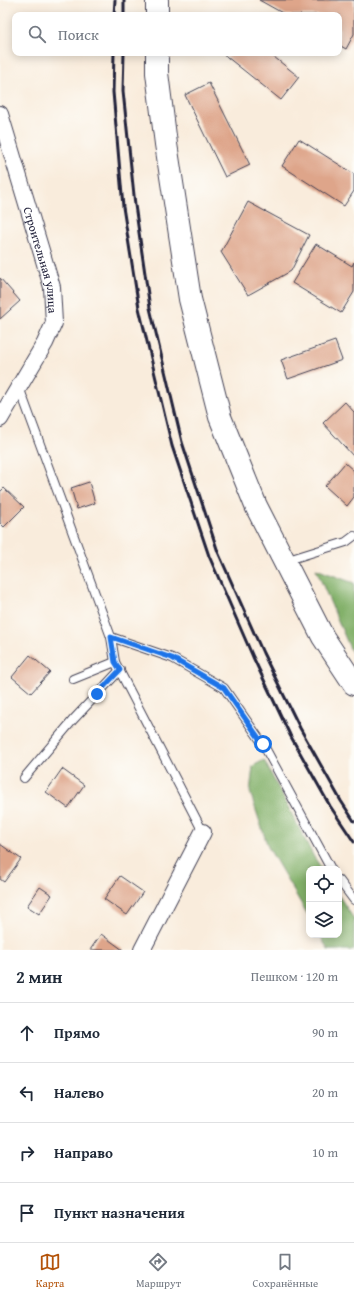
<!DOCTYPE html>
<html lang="ru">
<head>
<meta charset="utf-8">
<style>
	body { margin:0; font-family:"Gentium Book Plus",serif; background:#f6f6f7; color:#1f2937 }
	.controls { position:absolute; right:12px; bottom:12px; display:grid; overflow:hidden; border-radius:8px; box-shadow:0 2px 10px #0003 }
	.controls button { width:36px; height:36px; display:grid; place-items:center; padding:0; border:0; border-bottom:1px solid #e0e1e3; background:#fff; color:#1f2937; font:20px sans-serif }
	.stop { position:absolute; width:12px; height:12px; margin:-9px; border:3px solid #1a73e8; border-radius:50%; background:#fff }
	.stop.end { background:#1a73e8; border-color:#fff; box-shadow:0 1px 4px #0008 }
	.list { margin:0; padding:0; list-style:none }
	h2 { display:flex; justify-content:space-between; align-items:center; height:52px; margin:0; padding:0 16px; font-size:17px }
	h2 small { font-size:13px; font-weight:400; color:#747a83 }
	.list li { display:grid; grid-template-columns:26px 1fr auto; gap:12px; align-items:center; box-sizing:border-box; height:60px; padding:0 16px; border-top:1px solid #e0e1e3 }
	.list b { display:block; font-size:15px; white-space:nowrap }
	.list em { font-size:13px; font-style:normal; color:#747a83 }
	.icon { flex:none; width:22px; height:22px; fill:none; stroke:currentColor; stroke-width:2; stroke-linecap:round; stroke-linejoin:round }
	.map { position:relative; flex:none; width:354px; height:950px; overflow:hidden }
	.search { position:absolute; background:#fff; box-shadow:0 2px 10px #0003; left:12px; right:12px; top:12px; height:44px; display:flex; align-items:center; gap:10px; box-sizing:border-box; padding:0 14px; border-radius:8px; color:#747a83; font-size:15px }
	.sheet { height:292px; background:#fff }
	nav { display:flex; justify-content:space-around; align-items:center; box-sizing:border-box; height:56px; border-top:1px solid #e0e1e3; background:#fff; font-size:11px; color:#747a83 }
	nav a { display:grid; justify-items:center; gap:2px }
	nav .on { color:#b45309 }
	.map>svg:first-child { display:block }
</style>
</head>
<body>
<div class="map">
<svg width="354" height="950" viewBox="0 0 354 950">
	<rect width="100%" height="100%" fill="#fdfcf7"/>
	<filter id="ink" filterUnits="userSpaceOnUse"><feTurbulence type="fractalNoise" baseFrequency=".025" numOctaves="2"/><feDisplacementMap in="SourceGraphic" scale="8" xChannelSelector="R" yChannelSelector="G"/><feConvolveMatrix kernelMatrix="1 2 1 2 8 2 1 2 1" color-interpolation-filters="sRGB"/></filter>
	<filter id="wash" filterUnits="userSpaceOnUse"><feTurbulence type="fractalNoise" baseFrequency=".012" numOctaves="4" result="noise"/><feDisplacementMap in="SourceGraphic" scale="16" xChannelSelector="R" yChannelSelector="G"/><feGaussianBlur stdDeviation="0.9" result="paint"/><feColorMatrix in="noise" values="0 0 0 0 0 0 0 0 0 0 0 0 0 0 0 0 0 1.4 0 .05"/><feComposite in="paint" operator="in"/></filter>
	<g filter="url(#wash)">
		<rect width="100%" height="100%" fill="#f9ecdc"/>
		<g fill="#83b16b" stroke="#526a53">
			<polygon points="316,569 354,583 354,655 351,651"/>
			<polygon points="264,760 314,857 322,869 309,869 309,917 268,847 250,792 253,766"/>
			<polygon points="339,896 354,919 354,950 328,950 320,935 339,935"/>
		</g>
		<g id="blocks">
			<g fill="#dea58a">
				<polygon points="259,0 354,0 354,34 346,49 339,45 339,15 286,15"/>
				<polygon points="222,53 269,53 299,77 281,100"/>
				<polygon points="209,83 250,165 225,177 185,95"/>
				<polygon points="299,139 354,174 354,191 344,206 282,166"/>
				<polygon points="248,202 309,235 291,271 248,295 221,252"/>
				<polygon points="316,244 352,266 354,262 354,292 341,313 292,283"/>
				<polygon points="0,278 20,301 0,319"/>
				<polygon points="335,341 342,360 288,379 281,360"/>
				<polygon points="345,402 354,412 354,457 323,423"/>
				<polygon points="345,463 354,471 354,497 347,506 325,486"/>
				<polygon points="89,482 95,503 77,509 71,488"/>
				<polygon points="4,488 24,507 4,527 0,523 0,492"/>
				<polygon points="30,655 50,672 31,693 12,677"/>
				<polygon points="62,769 84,785 68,808 46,792"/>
				<polygon points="0,844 21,859 4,882 0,879"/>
				<polygon points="120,876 143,892 127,915 104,899"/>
				<polygon points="40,887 52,895 39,914 27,906"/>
				<polygon points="101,934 123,950 90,950"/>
			</g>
		</g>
	</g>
	<g filter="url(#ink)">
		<use href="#blocks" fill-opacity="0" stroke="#424053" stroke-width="1"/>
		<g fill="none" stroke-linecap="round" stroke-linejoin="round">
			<defs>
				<g id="lane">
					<polyline points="19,387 111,637 115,662 203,832"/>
					<polyline points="285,561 346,542 354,536"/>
					<polyline points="111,637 172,658 224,688 263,744 331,869"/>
					<polyline points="73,679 115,662"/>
					<polyline points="24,778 73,720 120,670"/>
					<polyline points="339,880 354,900"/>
				</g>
				<g id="street">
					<path id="s1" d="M0,114L52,287L54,323L45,343L0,419"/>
					<polyline points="142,950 203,832"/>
				</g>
				<g id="secondary">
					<polyline points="157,0 157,15"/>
					<polyline points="157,53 157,73 166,144 190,299 220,417 256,506 323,637 354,684"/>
				</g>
			</defs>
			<use href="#lane" stroke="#424053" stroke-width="10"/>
			<use href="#street" stroke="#424053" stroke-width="18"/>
			<use href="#secondary" stroke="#424053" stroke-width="24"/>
			<use href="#lane" stroke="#fff" stroke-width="8"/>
			<use href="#street" stroke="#fff" stroke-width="16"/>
			<use href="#secondary" stroke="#fff" stroke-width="22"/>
			<g stroke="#22223b" stroke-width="3">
				<polyline points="114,15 115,0"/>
				<polyline points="124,15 124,0"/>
				<polyline points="114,53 113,92 123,207 139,308 172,446 209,556 253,657 290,735 330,806 354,842"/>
				<polyline points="124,53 123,91 135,205 150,308 182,442 218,552 263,653 300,728 341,801 354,821"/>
			</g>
		</g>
	</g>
	<g fill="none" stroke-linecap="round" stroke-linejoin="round" filter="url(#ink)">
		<polyline stroke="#1a73e8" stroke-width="5" points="97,694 120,670 115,662 111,637 172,658 224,688 263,744"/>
	</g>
	<g text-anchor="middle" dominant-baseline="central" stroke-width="4" stroke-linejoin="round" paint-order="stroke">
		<g font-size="12" fill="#22223b" stroke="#fdfcf7">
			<text stroke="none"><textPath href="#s1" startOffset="152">Строительная улица</textPath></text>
		</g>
	</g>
</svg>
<div class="controls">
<button><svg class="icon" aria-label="locate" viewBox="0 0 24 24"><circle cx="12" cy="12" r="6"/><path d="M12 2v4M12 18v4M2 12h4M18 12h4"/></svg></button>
<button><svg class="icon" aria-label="layers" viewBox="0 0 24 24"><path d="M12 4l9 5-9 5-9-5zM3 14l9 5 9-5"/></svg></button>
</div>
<div class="stop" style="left:263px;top:744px"></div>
<div class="stop end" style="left:97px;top:694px"></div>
<div class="search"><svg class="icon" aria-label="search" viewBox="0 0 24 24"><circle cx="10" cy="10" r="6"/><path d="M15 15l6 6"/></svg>Поиск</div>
</div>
<section class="sheet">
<h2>2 мин<small>Пешком · 120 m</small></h2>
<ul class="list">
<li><svg class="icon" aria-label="ahead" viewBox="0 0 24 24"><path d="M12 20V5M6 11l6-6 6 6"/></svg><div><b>Прямо</b></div><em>90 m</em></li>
<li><svg class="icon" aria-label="left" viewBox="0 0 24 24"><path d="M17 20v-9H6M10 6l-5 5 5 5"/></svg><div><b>Налево</b></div><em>20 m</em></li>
<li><svg class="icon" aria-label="right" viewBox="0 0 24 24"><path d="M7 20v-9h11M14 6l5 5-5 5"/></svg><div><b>Направо</b></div><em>10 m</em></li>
<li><svg class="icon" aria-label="arrive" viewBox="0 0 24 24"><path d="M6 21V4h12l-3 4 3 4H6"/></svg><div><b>Пункт назначения</b></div></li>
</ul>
</section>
<nav>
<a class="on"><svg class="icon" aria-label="map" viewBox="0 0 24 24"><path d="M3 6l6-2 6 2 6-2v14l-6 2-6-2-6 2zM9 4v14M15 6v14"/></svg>Карта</a>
<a><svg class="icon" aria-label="directions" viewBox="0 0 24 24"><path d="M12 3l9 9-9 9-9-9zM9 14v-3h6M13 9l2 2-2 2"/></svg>Маршрут</a>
<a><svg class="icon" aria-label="saved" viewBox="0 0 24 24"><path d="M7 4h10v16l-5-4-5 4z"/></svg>Сохранённые</a>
</nav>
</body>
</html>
